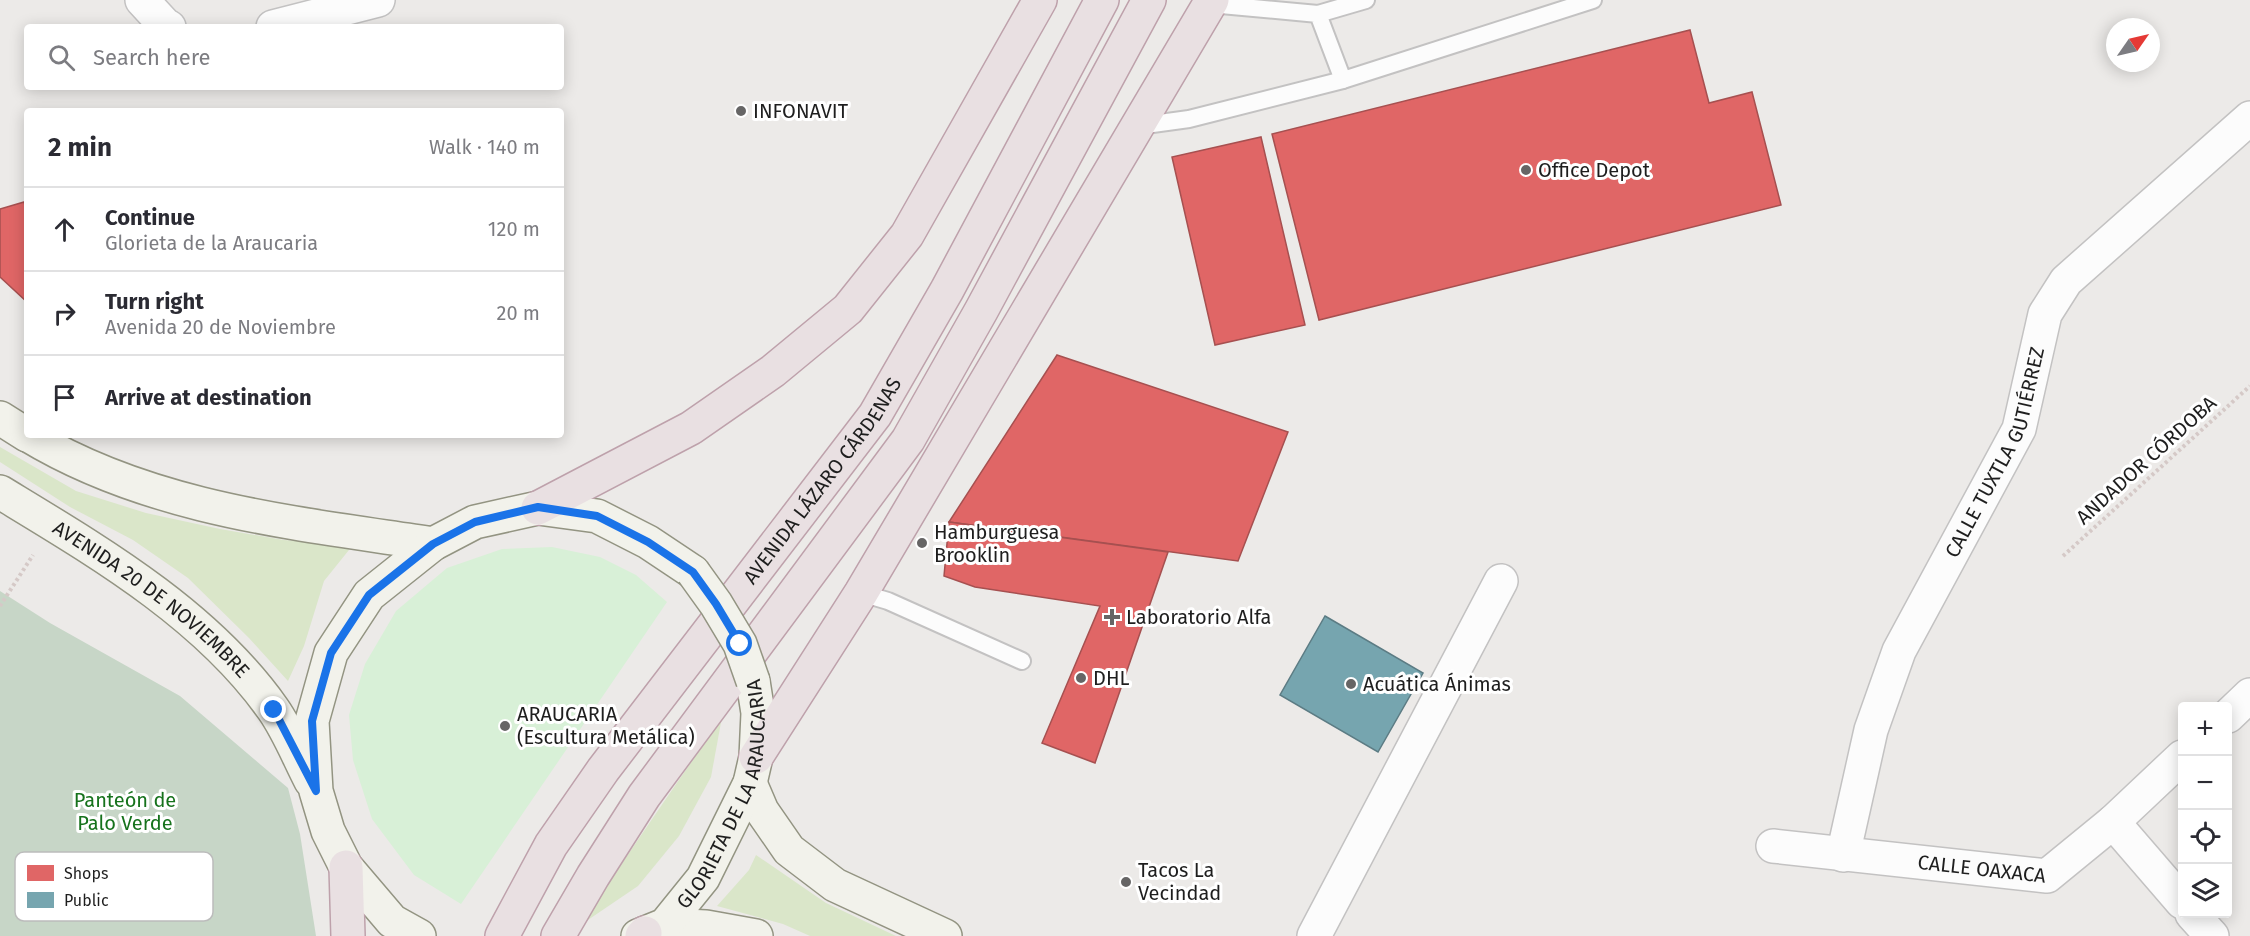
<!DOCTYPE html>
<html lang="en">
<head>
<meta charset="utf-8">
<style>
	body { margin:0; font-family:"Fira Sans",sans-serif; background:#f7f7f7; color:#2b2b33 }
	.controls { position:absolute; right:18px; bottom:18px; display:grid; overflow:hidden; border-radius:6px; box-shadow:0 3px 15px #0003 }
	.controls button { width:54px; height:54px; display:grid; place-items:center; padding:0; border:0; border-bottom:2px solid #e1e1e2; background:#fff; color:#2b2b33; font:30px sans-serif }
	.compass { position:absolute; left:2106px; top:18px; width:54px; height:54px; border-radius:50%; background:#fff; box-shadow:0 3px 15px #0003; rotate:56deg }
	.stop { position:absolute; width:18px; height:18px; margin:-14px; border:4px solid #1a73e8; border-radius:50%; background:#fff }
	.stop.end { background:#1a73e8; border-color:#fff; box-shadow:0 2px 6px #0008 }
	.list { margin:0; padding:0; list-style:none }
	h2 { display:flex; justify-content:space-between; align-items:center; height:78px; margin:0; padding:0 24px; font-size:26px }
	h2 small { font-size:20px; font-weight:400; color:#7c7c81 }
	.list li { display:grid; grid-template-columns:39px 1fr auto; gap:18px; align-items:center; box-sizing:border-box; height:84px; padding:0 24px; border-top:2px solid #e1e1e2 }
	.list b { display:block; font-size:22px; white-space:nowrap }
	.list p { margin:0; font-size:20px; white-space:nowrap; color:#7c7c81 }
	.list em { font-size:20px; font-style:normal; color:#7c7c81 }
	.icon { flex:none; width:33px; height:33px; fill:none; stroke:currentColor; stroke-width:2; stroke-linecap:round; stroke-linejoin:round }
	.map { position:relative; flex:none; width:2250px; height:936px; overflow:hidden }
	.search { position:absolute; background:#fff; box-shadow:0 3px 15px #0003; left:24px; top:24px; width:540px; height:66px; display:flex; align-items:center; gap:15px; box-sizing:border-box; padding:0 21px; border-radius:6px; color:#7c7c81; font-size:22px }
	.panel { position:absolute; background:#fff; box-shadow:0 3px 15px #0003; left:24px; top:108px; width:540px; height:330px; border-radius:6px }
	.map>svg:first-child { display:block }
</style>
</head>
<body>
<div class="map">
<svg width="2250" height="936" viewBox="0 0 2250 936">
	<rect width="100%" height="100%" fill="#eceae8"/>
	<g fill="#dae6c9">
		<polygon points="0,447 76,491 146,513 220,529 284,540 353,545 324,581 304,646 288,681 249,638 188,578 133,540 70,507 0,462"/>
		<polygon points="722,717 711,777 679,836 638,886 579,926"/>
		<polygon points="756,855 826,903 896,936 810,936 783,924 717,906 749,870"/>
	</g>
	<polygon fill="#c7d6c7" points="0,591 50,623 180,696 288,788 300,834 316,936 0,936"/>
	<polygon fill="#d8f0d7" points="552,547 600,557 636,575 667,602 461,904 414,875 372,819 353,760 349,715 365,664 396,611 447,568 502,549"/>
	<g fill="#e06666" stroke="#a65050" stroke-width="1.5">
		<polygon points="1690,30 1709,103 1752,92 1781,205 1319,320 1272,134"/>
		<polygon points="1261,137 1305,325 1215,345 1172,157"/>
		<polygon points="24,202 27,212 27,302 0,277 0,209"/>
		<polygon points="1057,355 1288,432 1238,561 949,522"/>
		<polygon points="949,522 1168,552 1095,763 1042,743 1100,606 975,587 944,576"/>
	</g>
	<polygon fill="#76a5af" stroke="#5c7c84" stroke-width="1.5" points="1325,616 1423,673 1378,752 1280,695"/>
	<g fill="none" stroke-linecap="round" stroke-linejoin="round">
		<defs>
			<g id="lane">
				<polyline points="1318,14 1366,0"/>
				<polyline points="1343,80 1593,0"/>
				<polyline points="1138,126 1189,119 1343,80 1318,14 1210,4"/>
				<polyline points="861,593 888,601 1022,661"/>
			</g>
			<g id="street">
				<polyline points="142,0 165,25 169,27"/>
				<polyline points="273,27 378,0"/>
				<polyline points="2228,716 2250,695"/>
				<polyline points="2113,822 2182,902"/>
				<path id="s1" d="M1773,846L2047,876L2113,822L2182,757"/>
				<path id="s2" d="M1843,855L1871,730L1899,651L2019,429L2045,314L2066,281L2250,118"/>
				<polyline points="2192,914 2212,936"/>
				<polyline points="1314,936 1501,581"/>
			</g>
			<g id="secondary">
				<polyline points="0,418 27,435"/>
				<path d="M28,435C150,509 295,523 433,544"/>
				<path id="s3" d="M0,492C97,551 206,614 273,709C288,730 299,758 311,781"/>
				<polyline points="750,783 762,811 789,850 835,885 945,936"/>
				<polyline points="665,925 706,927 756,936"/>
				<polyline points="419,936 392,921 346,867 328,831 316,791 312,721 331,653 369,595 433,544 475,522 538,508 597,516 648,542 693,572"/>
				<path id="s4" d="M638,936L665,925L703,878L750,783L756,757L758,713L753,681"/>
			</g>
			<g id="highway">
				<polyline points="538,508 691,428 773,371 848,309 907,235 1040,0"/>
				<polyline points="756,757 861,593 1212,0"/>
				<polyline points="346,867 348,936"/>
				<path id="s5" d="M502,936L551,845L603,770L875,415L947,290L1102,0"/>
				<polyline points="558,936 593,876 644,796 908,440 981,311 1149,0"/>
				<polyline points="642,936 645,933"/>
			</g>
		</defs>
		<use href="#lane" stroke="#c3c2c2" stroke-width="20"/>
		<use href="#street" stroke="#c3c2c2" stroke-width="36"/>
		<use href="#secondary" stroke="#939482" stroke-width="36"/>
		<use href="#highway" stroke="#bea1ab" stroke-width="36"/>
		<g stroke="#d5c9c7" stroke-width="4" stroke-dasharray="3 3" stroke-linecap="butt">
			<polyline points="2063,556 2250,386"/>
			<polyline points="0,606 33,555"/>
		</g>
		<use href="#lane" stroke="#fcfcfc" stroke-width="16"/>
		<use href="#street" stroke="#fcfcfc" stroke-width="33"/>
		<use href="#secondary" stroke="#f2f2eb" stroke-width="33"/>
		<use href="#highway" stroke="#e9e0e2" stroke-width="33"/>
		<defs>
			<polyline id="secondary-bridge" points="693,572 716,604 740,644 753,681"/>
		</defs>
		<use href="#secondary-bridge" stroke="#939482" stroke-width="36" stroke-linecap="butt"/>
		<use href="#secondary-bridge" stroke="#f2f2eb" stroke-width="33"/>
	</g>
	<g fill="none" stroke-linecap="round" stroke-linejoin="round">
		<polyline stroke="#1a73e8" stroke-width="8" points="274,710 316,791 312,721 331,653 369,595 433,544 475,522 538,507 597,516 648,542 693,572 716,604 740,644"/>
	</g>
	<g fill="#666565" stroke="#fff" stroke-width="2">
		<circle cx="741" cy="111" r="6"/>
		<circle cx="1526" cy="170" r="6"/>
		<circle cx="922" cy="543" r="6"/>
		<path d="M1109 608h6v6h6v6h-6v6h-6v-6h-6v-6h6z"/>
		<circle cx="1081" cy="678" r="6"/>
		<circle cx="1351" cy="684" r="6"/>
		<circle cx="505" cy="726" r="6"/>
		<circle cx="1126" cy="882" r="6"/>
	</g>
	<g text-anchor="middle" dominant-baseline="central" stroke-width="6" stroke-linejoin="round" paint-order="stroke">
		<g font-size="20" fill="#1e1e1e" stroke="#fff" text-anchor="start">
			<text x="753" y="111">INFONAVIT</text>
			<text x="1538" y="170">Office Depot</text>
			<text x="934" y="532">Hamburguesa<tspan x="934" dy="23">Brooklin</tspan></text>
			<text x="1126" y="617">Laboratorio Alfa</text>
			<text x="1093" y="678">DHL</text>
			<text x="1363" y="684">Acuática Ánimas</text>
			<text x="517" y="714">ARAUCARIA<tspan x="517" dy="23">(Escultura Metálica)</tspan></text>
			<text x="1138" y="870">Tacos La<tspan x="1138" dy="23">Vecindad</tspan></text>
		</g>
		<g font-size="20" fill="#1e1e1e" stroke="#fff">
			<text stroke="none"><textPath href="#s2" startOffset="434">CALLE TUXTLA GUTIÉRREZ</textPath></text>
			<text transform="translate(2146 460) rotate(-42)">ANDADOR CÓRDOBA</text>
			<text stroke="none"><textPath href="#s5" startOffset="558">AVENIDA LÁZARO CÁRDENAS</textPath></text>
			<text stroke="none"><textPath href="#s3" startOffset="186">AVENIDA 20 DE NOVIEMBRE</textPath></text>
			<text stroke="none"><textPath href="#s4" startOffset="177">GLORIETA DE LA ARAUCARIA</textPath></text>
			<text stroke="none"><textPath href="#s1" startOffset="210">CALLE OAXACA</textPath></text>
		</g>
		<g font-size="20" fill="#16721c" stroke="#fff">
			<text x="125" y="800">Panteón de<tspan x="125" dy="23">Palo Verde</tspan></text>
		</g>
	</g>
	<rect x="15" y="852" width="198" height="69" rx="9" fill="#fff" stroke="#bcbcbc" stroke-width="1.5"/>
	<rect x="27" y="865" width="27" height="16" fill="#e06666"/>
	<rect x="27" y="892" width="27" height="16" fill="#76a5af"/>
	<g font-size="16" fill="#1e1e1e">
		<text x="64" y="879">Shops</text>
		<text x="64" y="906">Public</text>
	</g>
</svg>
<div class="controls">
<button>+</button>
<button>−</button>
<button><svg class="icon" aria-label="locate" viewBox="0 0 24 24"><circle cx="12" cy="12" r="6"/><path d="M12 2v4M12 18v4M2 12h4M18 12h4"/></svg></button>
<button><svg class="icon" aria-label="layers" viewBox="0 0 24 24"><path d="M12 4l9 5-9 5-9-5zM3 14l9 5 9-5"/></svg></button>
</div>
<svg class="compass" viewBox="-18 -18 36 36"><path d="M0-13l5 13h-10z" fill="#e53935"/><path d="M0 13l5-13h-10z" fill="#7c7c81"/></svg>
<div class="stop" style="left:740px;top:644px"></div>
<div class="stop end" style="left:274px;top:710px"></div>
<div class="search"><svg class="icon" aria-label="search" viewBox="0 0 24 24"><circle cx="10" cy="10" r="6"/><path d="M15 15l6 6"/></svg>Search here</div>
<section class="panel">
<h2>2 min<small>Walk · 140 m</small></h2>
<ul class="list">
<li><svg class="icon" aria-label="ahead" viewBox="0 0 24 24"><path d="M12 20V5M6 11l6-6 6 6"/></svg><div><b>Continue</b><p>Glorieta de la Araucaria</p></div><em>120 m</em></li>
<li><svg class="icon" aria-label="right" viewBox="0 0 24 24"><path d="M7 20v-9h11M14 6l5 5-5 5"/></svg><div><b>Turn right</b><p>Avenida 20 de Noviembre</p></div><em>20 m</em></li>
<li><svg class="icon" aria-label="arrive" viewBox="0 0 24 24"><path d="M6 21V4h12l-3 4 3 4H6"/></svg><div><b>Arrive at destination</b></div></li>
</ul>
</section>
</div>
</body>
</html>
